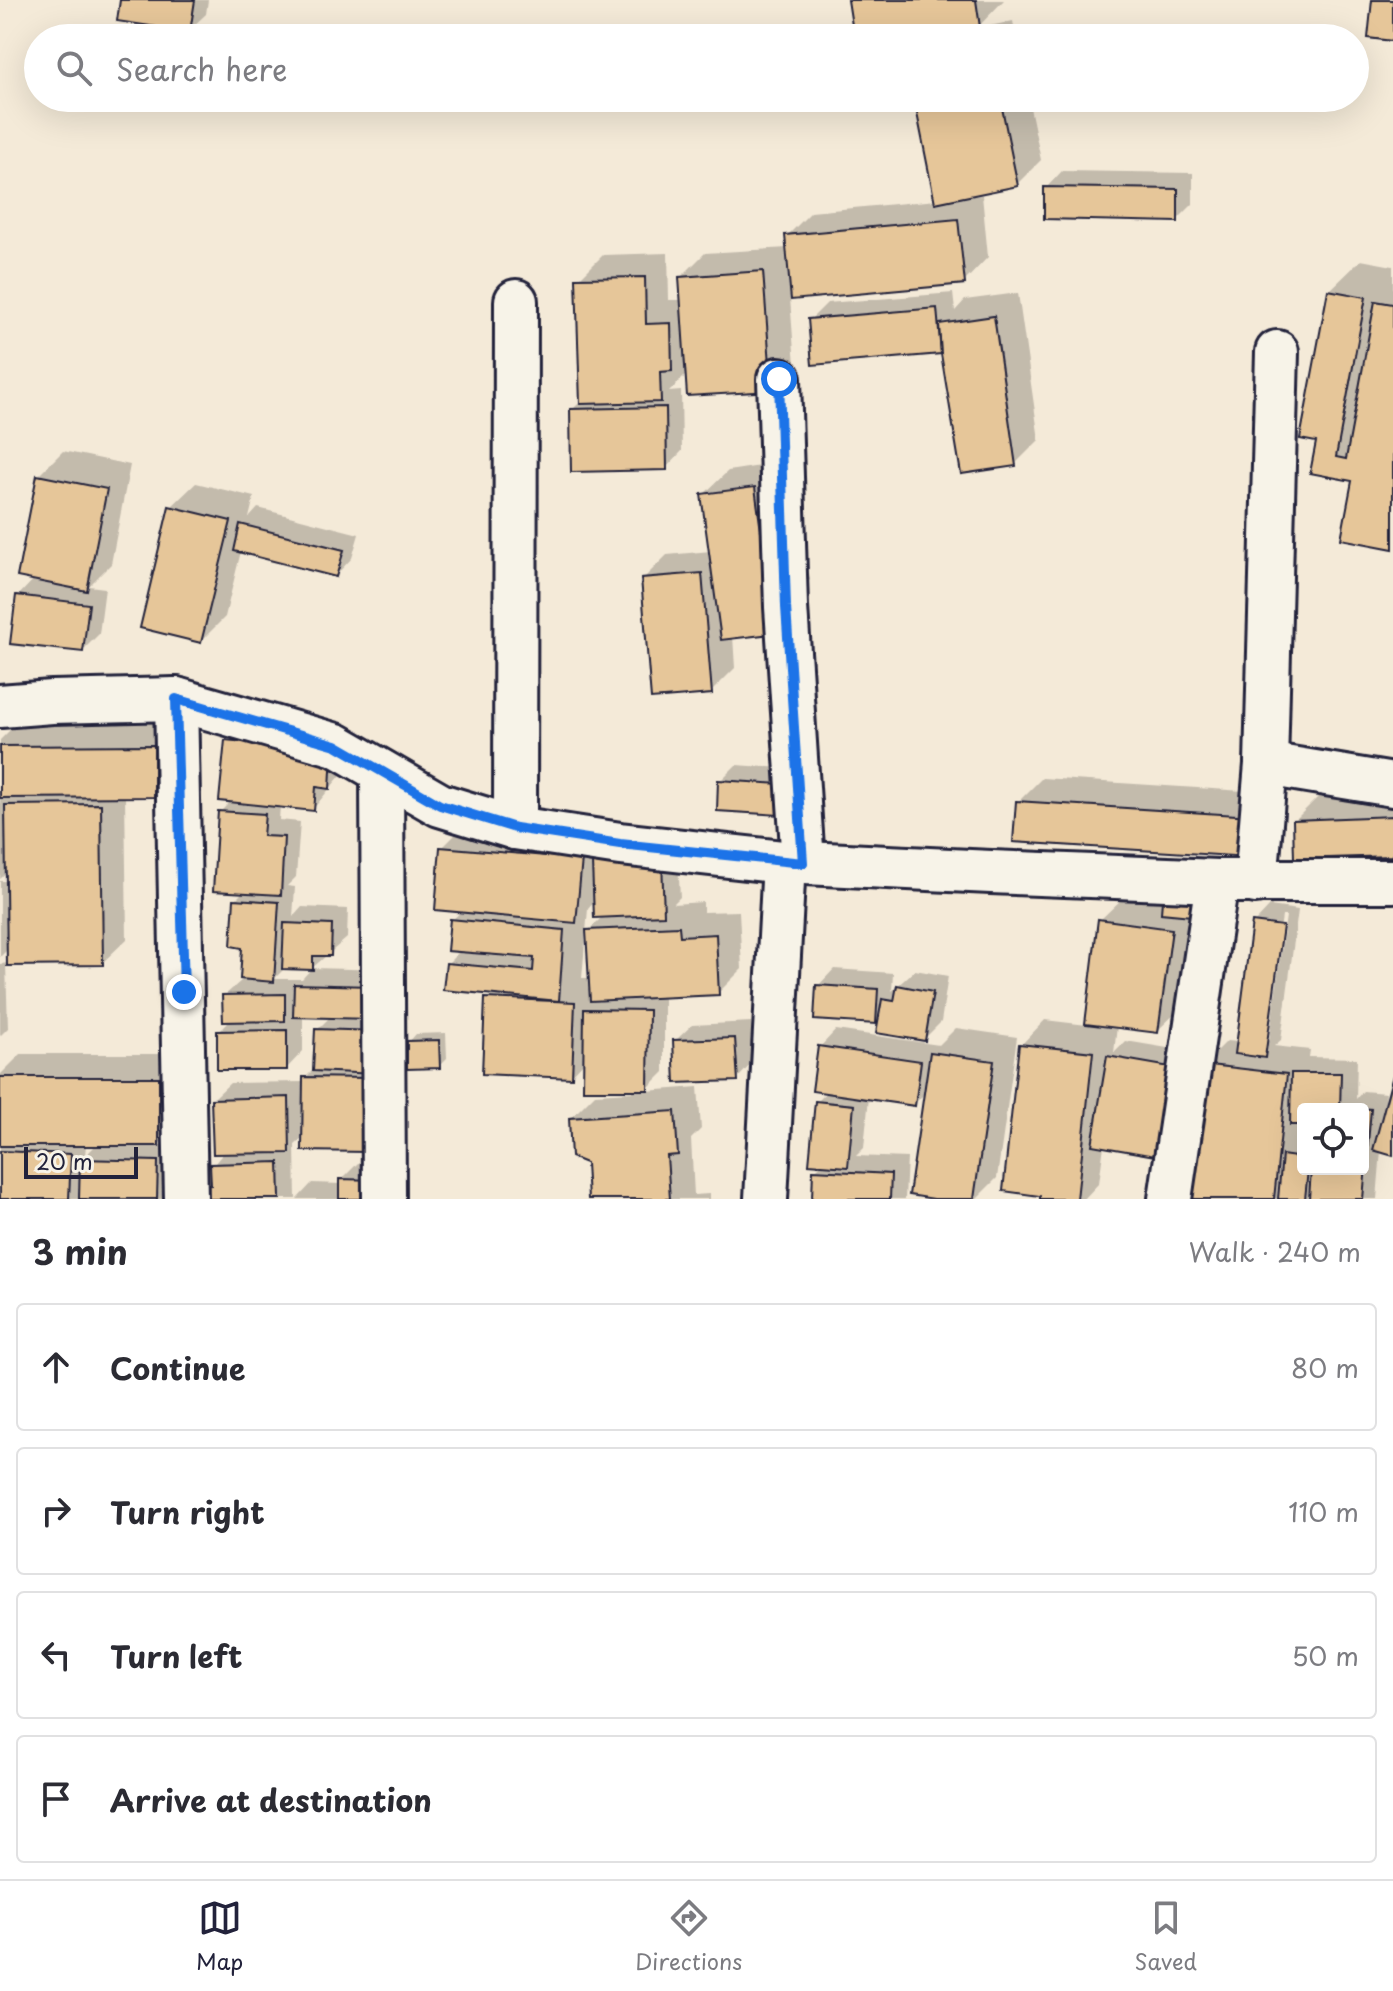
<!DOCTYPE html>
<html lang="en">
<head>
<meta charset="utf-8">
<style>
	body { margin:0; font-family:"Playpen Sans",sans-serif; background:#f7f7f7; color:#2b2b33 }
	.controls { position:absolute; right:24px; bottom:24px; display:grid; overflow:hidden; border-radius:8px; box-shadow:0 8px 32px #0002 }
	.controls button { width:72px; height:72px; display:grid; place-items:center; padding:0; border:0; border-bottom:2px solid #e1e1e2; background:#fff; color:#2b2b33; font:40px sans-serif }
	.scale { position:absolute; left:24px; bottom:20px; width:114px; box-sizing:border-box; padding-left:8px; border:4px solid #22223b; border-top:0; font-size:22px; line-height:28px; white-space:nowrap; color:#22223b; -webkit-text-stroke:6px #f7f3e8; paint-order:stroke }
	.stop { position:absolute; width:24px; height:24px; margin:-18px; border:6px solid #1a73e8; border-radius:50%; background:#fff }
	.stop.end { background:#1a73e8; border-color:#fff; box-shadow:0 2px 8px #0008 }
	.list { margin:0; padding:0; list-style:none }
	h2 { display:flex; justify-content:space-between; align-items:center; height:104px; margin:0; padding:0 32px; font-size:34px }
	h2 small { font-size:26px; font-weight:400; color:#7c7c81 }
	.list li { display:grid; grid-template-columns:52px 1fr auto; gap:24px; align-items:center; box-sizing:border-box; height:128px; margin:0 16px 16px; padding:0 16px; border:2px solid #e1e1e2; border-radius:8px }
	.list b { display:block; font-size:30px; white-space:nowrap }
	.list em { font-size:26px; font-style:normal; color:#7c7c81 }
	.icon { flex:none; width:44px; height:44px; fill:none; stroke:currentColor; stroke-width:2; stroke-linecap:round; stroke-linejoin:round }
	.map { position:relative; flex:none; width:1393px; height:1199px; overflow:hidden }
	.search { position:absolute; background:#fff; box-shadow:0 8px 32px #0002; left:24px; right:24px; top:24px; height:88px; display:flex; align-items:center; gap:20px; box-sizing:border-box; padding:0 28px; border-radius:44px; color:#7c7c81; font-size:30px }
	.sheet { height:680px; background:#fff }
	nav { display:flex; justify-content:space-around; align-items:center; box-sizing:border-box; height:112px; border-top:2px solid #e1e1e2; background:#fff; font-size:22px; color:#7c7c81 }
	nav a { display:grid; justify-items:center; gap:4px }
	nav .on { color:#22223b }
	.map>svg:first-child { display:block }
</style>
</head>
<body>
<div class="map">
<svg width="1393" height="1199" viewBox="0 0 1393 1199">
	<rect width="100%" height="100%" fill="#f4ead8"/>
	<filter id="ink" filterUnits="userSpaceOnUse"><feTurbulence type="fractalNoise" baseFrequency=".0125" numOctaves="2"/><feDisplacementMap in="SourceGraphic" scale="16" xChannelSelector="R" yChannelSelector="G"/><feConvolveMatrix kernelMatrix="1 2 1 2 8 2 1 2 1" color-interpolation-filters="sRGB"/></filter>
	<g filter="url(#ink)">
		<g fill="#0003" fill-rule="evenodd">
			<polygon points="122,0 208,0 206,14 189,30"/>
			<polygon points="850,0 1004,0 976,29 1013,21 1016,38 932,38 969,30 968,27 885,38 856,38"/>
			<polygon points="916,98 1028,98 1041,160 1017,184 972,193 973,196 982,195 988,257 964,282 790,298 795,365 771,389 688,373 669,392 681,391 682,451 666,468 572,410 582,400 579,279 603,255 668,253 669,300 683,300 681,277 705,253 788,248 787,236 811,212 937,200"/>
			<polygon points="1062,171 1193,173 1193,204 1177,220 1046,188"/>
			<polygon points="1361,260 1393,266 1393,547 1354,479 1319,441 1329,291"/>
			<polygon points="953,293 955,311 965,300 1018,293 1039,440 1015,464 943,352 814,363 810,320 827,303"/>
			<polygon points="63,451 130,465 111,564 89,586 105,588 99,634 83,650 18,596 35,578 39,475"/>
			<polygon points="779,463 801,514 810,580 793,598 733,636 735,668 711,692 643,579 667,555 711,551 703,495 728,471"/>
			<polygon points="196,483 254,497 249,518 258,508 359,534 352,558 336,575 241,551 225,617 201,641 171,507"/>
			<polygon points="18,722 177,722 177,771 153,795 125,795 127,939 102,963 6,964 8,1028 0,1036 0,964 9,963 8,949 0,957 0,881 8,881 8,872 0,879 0,740"/>
			<polygon points="243,724 345,770 313,809 280,805 279,820 300,822 296,877 287,886 295,887 293,917 302,907 348,909 347,938 312,968 286,967 274,979 302,979 312,968 387,970 392,1055 295,1145 296,1199 195,1199 195,1187 225,1151 213,1099 230,1083 305,1082 305,1078 316,1067 317,1030 331,1016 303,1015 303,1051 287,1068 219,1032 231,1020 224,996 242,980 244,946 236,899 244,891 220,812 232,800 227,741"/>
			<polygon points="736,765 813,770 811,797 720,781"/>
			<polygon points="1042,778 1275,793 1273,831 1018,802"/>
			<polygon points="1393,794 1393,854 1295,820 1319,796"/>
			<path d="M466,824L677,844L680,897L673,904L703,902V912L739,911L742,969L718,993L664,995V1072L645,1091L698,1087L701,1129L691,1139L694,1195L709,1194L710,1199H590L588,1161L571,1118L595,1094L632,1092V1088L585,1061L571,1076L487,999L493,993L447,964L461,950L452,920L462,911L442,848ZM595,901L603,916L587,932L591,978H582L588,909Z"/>
			<polygon points="1212,884 1182,1007 1157,1031 1117,1026 1114,1053 1126,1041 1191,1052 1104,1145 1099,1183 1084,1199 1042,1199 1021,1045 1045,1020 1087,1025 1100,920 1125,896 1164,901"/>
			<path d="M1270,906L1298,910L1281,1040L1274,1046L1310,1050L1309,1057L1357,1058L1356,1099L1363,1091L1386,1093L1385,1103L1387,1104L1393,1082V1153L1381,1150L1377,1199H1189L1203,1065L1227,1041L1238,1042L1254,923ZM1282,916H1286L1269,1041H1265ZM1303,1109H1363V1169H1303V1140H1301Z"/>
			<polygon points="834,969 893,973 892,991 915,970 948,976 941,1022 924,1039 881,1016 875,1022 818,986"/>
			<polygon points="751,1022 753,1062 737,1079 675,1041 692,1025"/>
			<polygon points="956,1028 1017,1037 997,1178 976,1199 948,1199 926,1092 914,1104 869,1097 864,1148 856,1156 907,1158 905,1199 814,1199 815,1171 823,1163 817,1102 828,1091 820,1047 836,1030 939,1045"/>
			<polygon points="446,1033 447,1058 439,1066 409,1042 416,1034"/>
			<path d="M21,1054H182L183,1120L158,1145H173L172,1199H0V1075ZM86,1144H97L85,1156Z"/>
			<polygon points="358,1163 392,1164 391,1199 297,1199 312,1183 341,1184 341,1180"/>
		</g>
		<g fill="#e6c699" stroke="#22223b" stroke-width="2">
			<polygon points="120,0 195,0 190,32 117,21"/>
			<polygon points="848,0 976,0 980,27 900,38 854,38"/>
			<polygon points="1372,0 1393,0 1393,41 1368,38"/>
			<polygon points="914,98 1000,98 1018,186 935,203"/>
			<polygon points="1044,187 1178,189 1178,222 1044,219"/>
			<polygon points="958,219 965,284 791,300 785,235"/>
			<polygon points="763,271 772,391 687,396 679,277"/>
			<polygon points="645,277 646,324 671,323 672,371 660,372 661,402 580,404 576,278"/>
			<polygon points="1328,290 1366,297 1336,457 1346,459 1375,301 1393,304 1393,549 1341,539 1352,481 1310,473 1316,442 1300,439"/>
			<polygon points="937,308 941,354 812,365 808,319"/>
			<polygon points="994,316 1016,466 961,474 941,354 939,324"/>
			<polygon points="666,407 667,470 571,472 570,409"/>
			<polygon points="37,475 107,489 87,591 17,577"/>
			<polygon points="755,487 762,539 777,537 771,634 721,640 701,494"/>
			<polygon points="169,506 231,521 201,643 140,628"/>
			<polygon points="240,524 344,550 336,577 234,551"/>
			<polygon points="702,573 712,694 651,699 641,578"/>
			<polygon points="16,595 89,604 83,652 10,644"/>
			<polygon points="225,740 332,751 330,789 316,787 314,811 219,801"/>
			<polygon points="154,745 154,797 0,798 0,746"/>
			<polygon points="718,780 797,785 795,816 717,811"/>
			<polygon points="1016,801 1252,816 1249,857 1013,842"/>
			<polygon points="101,804 103,965 7,966 5,805"/>
			<polygon points="218,811 265,814 263,836 284,837 281,895 213,891"/>
			<polygon points="1393,816 1393,856 1294,859 1293,820"/>
			<polygon points="440,847 582,859 576,923 435,910"/>
			<polygon points="662,860 664,915 594,918 592,862"/>
			<polygon points="1163,888 1205,891 1202,917 1161,913"/>
			<polygon points="234,899 279,902 274,982 240,979 242,948 231,946"/>
			<polygon points="450,919 564,930 559,1001 443,990 446,963 533,971 534,958 447,951"/>
			<polygon points="1098,919 1172,929 1158,1033 1085,1024"/>
			<polygon points="1252,922 1283,926 1265,1058 1235,1054"/>
			<polygon points="284,923 332,925 331,956 313,956 313,970 282,969"/>
			<polygon points="679,926 680,936 716,934 719,995 590,1001 586,930"/>
			<polygon points="294,984 372,986 371,1019 293,1017"/>
			<polygon points="816,985 878,989 876,1024 814,1020"/>
			<polygon points="897,985 933,992 925,1041 876,1033 882,999 894,1001"/>
			<polygon points="285,994 285,1021 223,1022 222,995"/>
			<polygon points="485,998 575,1002 572,1078 482,1074"/>
			<polygon points="584,1009 649,1010 648,1090 583,1090"/>
			<polygon points="315,1029 378,1031 376,1074 313,1071"/>
			<polygon points="287,1030 287,1070 217,1070 217,1031"/>
			<polygon points="735,1038 738,1081 675,1083 673,1040"/>
			<polygon points="439,1040 440,1068 407,1069 407,1041"/>
			<polygon points="1019,1044 1093,1052 1077,1199 1040,1199 1040,1196 1003,1191"/>
			<polygon points="818,1046 921,1061 915,1106 812,1091"/>
			<polygon points="930,1052 994,1061 974,1199 934,1199 909,1195"/>
			<polygon points="1107,1056 1176,1068 1161,1157 1092,1145"/>
			<polygon points="1201,1064 1287,1074 1274,1199 1187,1199"/>
			<polygon points="1291,1073 1341,1073 1340,1109 1303,1109 1303,1125 1290,1125"/>
			<polygon points="1393,1075 1393,1156 1373,1150"/>
			<rect x="0" y="1077" width="159" height="69"/>
			<polygon points="303,1077 368,1078 367,1152 302,1151"/>
			<polygon points="289,1097 290,1153 213,1154 211,1099"/>
			<polygon points="815,1101 854,1105 848,1167 809,1164"/>
			<polygon points="1345,1107 1371,1109 1363,1199 1309,1199 1311,1169 1363,1169 1363,1109 1345,1109"/>
			<polygon points="675,1111 678,1155 667,1156 670,1199 588,1199 586,1163 571,1157 569,1118"/>
			<polygon points="0,1151 71,1154 69,1199 0,1199"/>
			<polygon points="1282,1155 1303,1158 1303,1169 1308,1169 1305,1199 1278,1199"/>
			<polygon points="80,1159 158,1161 157,1199 79,1199"/>
			<polygon points="279,1162 280,1199 193,1199 193,1186 211,1185 210,1164"/>
			<polygon points="813,1170 891,1174 890,1199 812,1199"/>
			<polygon points="339,1179 377,1180 376,1199 339,1199"/>
		</g>
		<g fill="none" stroke-linecap="round" stroke-linejoin="round">
			<defs>
				<g id="street">
					<polyline points="779,379 786,607 803,863"/>
					<polyline points="176,699 186,1199"/>
					<polyline points="0,706 52,702 176,699 336,745 440,805 515,828 620,844 784,862 991,872 1217,881 1393,881"/>
					<polyline points="1266,764 1393,785"/>
					<polyline points="382,772 384,1199"/>
					<polyline points="515,828 516,301"/>
					<polyline points="1256,882 1266,764 1277,352"/>
					<polyline points="766,1199 784,862"/>
					<polyline points="1170,1199 1217,881"/>
				</g>
			</defs>
			<use href="#street" stroke="#22223b" stroke-width="48"/>
			<use href="#street" stroke="#f7f3e8" stroke-width="42"/>
		</g>
	</g>
	<g fill="none" stroke-linecap="round" stroke-linejoin="round" filter="url(#ink)">
		<polyline stroke="#1a73e8" stroke-width="10" points="184,992 176,699 336,745 440,805 515,828 620,844 803,863 786,607 779,379"/>
	</g>
</svg>
<div class="controls">
<button><svg class="icon" aria-label="locate" viewBox="0 0 24 24"><circle cx="12" cy="12" r="6"/><path d="M12 2v4M12 18v4M2 12h4M18 12h4"/></svg></button>
</div>
<div class="scale">20 m</div>
<div class="stop" style="left:779px;top:379px"></div>
<div class="stop end" style="left:184px;top:992px"></div>
<div class="search"><svg class="icon" aria-label="search" viewBox="0 0 24 24"><circle cx="10" cy="10" r="6"/><path d="M15 15l6 6"/></svg>Search here</div>
</div>
<section class="sheet">
<h2>3 min<small>Walk · 240 m</small></h2>
<ul class="list">
<li><svg class="icon" aria-label="ahead" viewBox="0 0 24 24"><path d="M12 20V5M6 11l6-6 6 6"/></svg><div><b>Continue</b></div><em>80 m</em></li>
<li><svg class="icon" aria-label="right" viewBox="0 0 24 24"><path d="M7 20v-9h11M14 6l5 5-5 5"/></svg><div><b>Turn right</b></div><em>110 m</em></li>
<li><svg class="icon" aria-label="left" viewBox="0 0 24 24"><path d="M17 20v-9H6M10 6l-5 5 5 5"/></svg><div><b>Turn left</b></div><em>50 m</em></li>
<li><svg class="icon" aria-label="arrive" viewBox="0 0 24 24"><path d="M6 21V4h12l-3 4 3 4H6"/></svg><div><b>Arrive at destination</b></div></li>
</ul>
</section>
<nav>
<a class="on"><svg class="icon" aria-label="map" viewBox="0 0 24 24"><path d="M3 6l6-2 6 2 6-2v14l-6 2-6-2-6 2zM9 4v14M15 6v14"/></svg>Map</a>
<a><svg class="icon" aria-label="directions" viewBox="0 0 24 24"><path d="M12 3l9 9-9 9-9-9zM9 14v-3h6M13 9l2 2-2 2"/></svg>Directions</a>
<a><svg class="icon" aria-label="saved" viewBox="0 0 24 24"><path d="M7 4h10v16l-5-4-5 4z"/></svg>Saved</a>
</nav>
</body>
</html>
